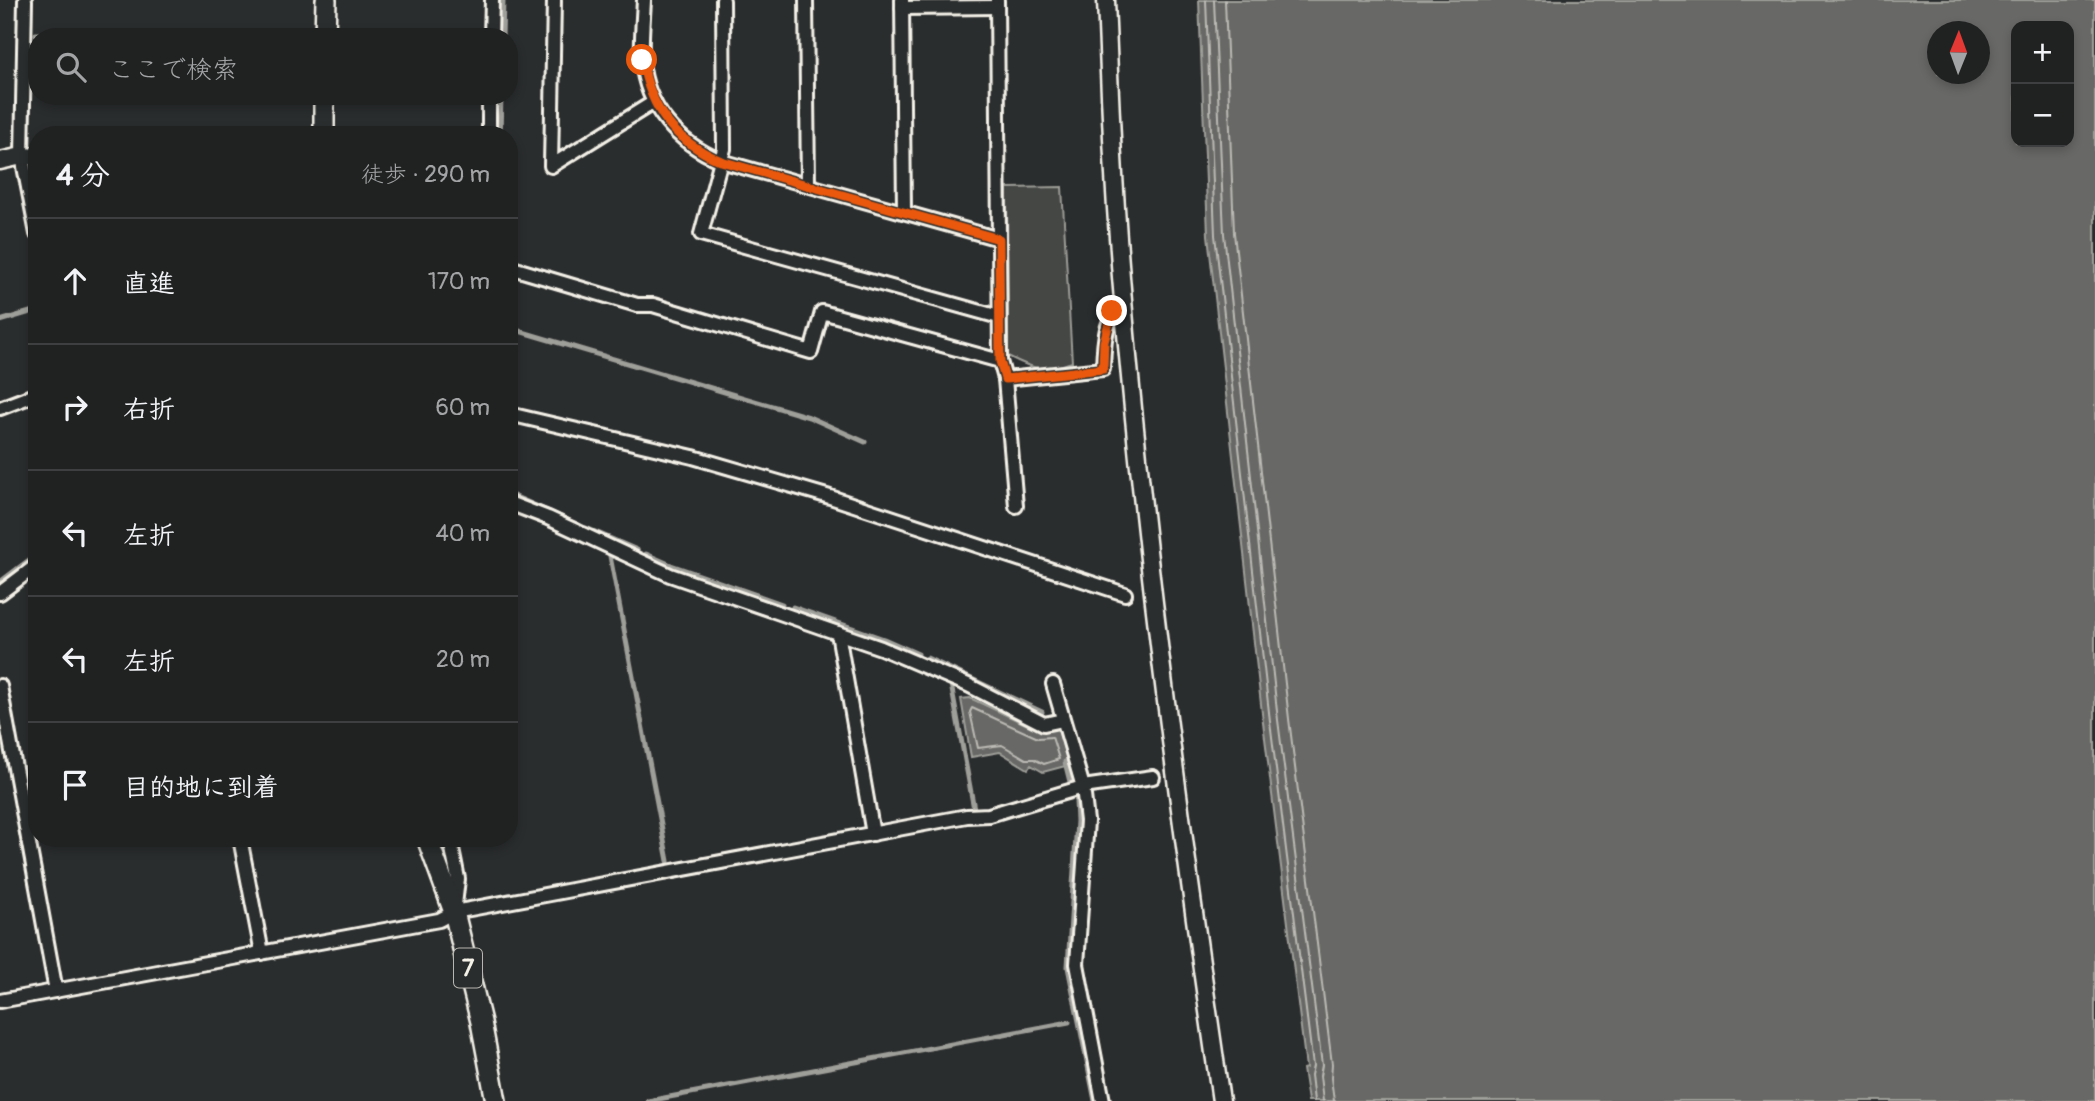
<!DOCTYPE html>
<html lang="ja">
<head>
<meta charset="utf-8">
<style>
	body { margin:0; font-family:Pangolin,"Klee One",sans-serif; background:#2d2f2f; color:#f1f3f6 }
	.controls { position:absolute; right:21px; top:21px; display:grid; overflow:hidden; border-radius:14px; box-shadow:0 4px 10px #0003 }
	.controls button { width:63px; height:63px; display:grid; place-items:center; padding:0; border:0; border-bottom:2px solid #3d3f40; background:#202222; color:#f1f3f6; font:35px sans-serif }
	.compass { position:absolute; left:1927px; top:21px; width:63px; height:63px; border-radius:50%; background:#202222; box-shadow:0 4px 10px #0003; rotate:1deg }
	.stop { position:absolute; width:21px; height:21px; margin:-16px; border:5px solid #ea580c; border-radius:50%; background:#fff }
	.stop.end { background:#ea580c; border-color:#fff; box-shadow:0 2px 7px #0008 }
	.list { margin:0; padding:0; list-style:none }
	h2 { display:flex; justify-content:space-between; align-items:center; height:91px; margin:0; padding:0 28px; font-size:30px }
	h2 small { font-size:23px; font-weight:400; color:#a2a4a5 }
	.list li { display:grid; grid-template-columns:46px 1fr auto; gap:21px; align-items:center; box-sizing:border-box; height:126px; padding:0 28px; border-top:2px solid #3d3f40 }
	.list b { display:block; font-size:26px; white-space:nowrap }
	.list em { font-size:23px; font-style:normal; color:#a2a4a5 }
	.icon { flex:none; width:38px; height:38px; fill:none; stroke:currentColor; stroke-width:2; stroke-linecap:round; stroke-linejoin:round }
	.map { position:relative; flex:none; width:2095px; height:1101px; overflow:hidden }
	.search { position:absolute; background:#202222; box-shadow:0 4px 10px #0003; left:28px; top:28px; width:490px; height:77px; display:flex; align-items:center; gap:18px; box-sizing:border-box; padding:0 24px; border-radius:28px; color:#a2a4a5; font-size:26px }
	.panel { position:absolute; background:#202222; box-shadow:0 4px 10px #0003; left:28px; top:126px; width:490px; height:721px; border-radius:28px }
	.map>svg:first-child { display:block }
</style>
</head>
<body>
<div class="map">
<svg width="2095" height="1101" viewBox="0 0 2095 1101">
	<rect width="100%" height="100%" fill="#2a2d2e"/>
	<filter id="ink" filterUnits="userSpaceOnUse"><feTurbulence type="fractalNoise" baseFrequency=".0143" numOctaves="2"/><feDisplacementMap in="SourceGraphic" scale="14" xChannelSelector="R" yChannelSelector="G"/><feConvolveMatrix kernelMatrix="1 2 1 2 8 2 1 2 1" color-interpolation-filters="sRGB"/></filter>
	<g filter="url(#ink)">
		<path fill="#444645" stroke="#9c9c96" stroke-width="2" d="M1062,187L1072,362C1043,372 1034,370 1008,356L1007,188Z"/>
		<g fill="#676866" stroke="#9f9f9a" stroke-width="2" fill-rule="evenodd">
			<path d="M1199,0H2095V1101H1308L1303,1069L1306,1068L1263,722L1208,235ZM2016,26H2069V142H2016ZM1938,32H1980V74H1938Z"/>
			<polygon points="970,698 1040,731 1057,727 1069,765 1043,772 1031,765 1028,769 1000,752 971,757 961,699"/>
		</g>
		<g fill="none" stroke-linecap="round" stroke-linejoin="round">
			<g stroke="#bcbab4" stroke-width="2">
				<polyline points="1206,0 1215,235 1270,721 1313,1066 1311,1075 1314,1101"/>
				<polyline points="1214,0 1224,234 1278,720 1322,1065 1320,1076 1323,1101"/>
				<polyline points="1225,0 1234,233 1289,719 1332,1064 1331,1078 1334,1101"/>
				<polygon points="972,708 1038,738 1052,737 1059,759 1044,764 1034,759 1026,759 1002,745 978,748 970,712"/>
			</g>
			<g stroke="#9f9f9a" stroke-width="5">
				<polyline points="36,34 160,37"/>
				<polyline points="502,37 503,0"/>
				<polyline points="500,135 501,96"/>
				<polyline points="0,321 37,310"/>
				<polyline points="509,328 809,417 865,442"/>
				<polyline points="509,494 579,525"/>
				<polyline points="586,528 637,550"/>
				<polyline points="646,554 671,565 782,604"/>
				<polyline points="610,556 668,861"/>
				<polyline points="0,582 37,554"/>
				<polyline points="793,607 884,639 918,654"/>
				<polyline points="927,658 1042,712"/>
				<polyline points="951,684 974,809"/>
				<polyline points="1065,762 1070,782"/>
				<polyline points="1076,801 1077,821 1068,967 1095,1101"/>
				<polyline points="648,1101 1069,1022"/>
			</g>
			<defs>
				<g id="minor">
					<polyline points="25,0 22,156 37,234"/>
					<polyline points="554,0 551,166 654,102"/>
					<path d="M644,0C643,20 641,40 642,60C646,108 678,143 721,161L999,239"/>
					<polyline points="723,0 724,149 701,234 999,317"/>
					<polyline points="806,0 808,185"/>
					<polyline points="902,0 904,212"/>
					<path d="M997,0L1000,361L1005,379L1103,369C1104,344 1104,319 1123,301"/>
					<polyline points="902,8 997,7"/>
					<polyline points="491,37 492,0"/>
					<polyline points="489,135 489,96"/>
					<polyline points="509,267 637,305 653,305 811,352 822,312 1000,361"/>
					<polyline points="1005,379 1016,506"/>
					<polyline points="0,408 37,394"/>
					<polyline points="509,414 693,457 830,497 1125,594"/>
					<polyline points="509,503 548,518 670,575 881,648 968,685 1044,724 1063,720"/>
					<polyline points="0,593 37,565"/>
					<polyline points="838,633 873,834"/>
					<polyline points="1053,684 1083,787 1087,821 1077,964 1103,1101"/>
					<polyline points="0,686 56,991"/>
					<polyline points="240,838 262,953"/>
					<polyline points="450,838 458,879 455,905"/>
					<polyline points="0,1001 439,920 454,912 967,816 989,815 1083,787 1153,777"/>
				</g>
				<g id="tertiary">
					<path d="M1106,0C1110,100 1114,200 1123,300C1146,568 1182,835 1221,1101"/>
					<polyline points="0,161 22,156 37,157"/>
				</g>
				<g id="primary">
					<polyline points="325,37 326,0"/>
					<polyline points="324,135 324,96"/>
					<polyline points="427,838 454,912 481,1022 496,1101"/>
				</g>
			</defs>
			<use href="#minor" stroke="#f4f1e8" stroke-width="18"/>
			<use href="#tertiary" stroke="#f4f1e8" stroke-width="21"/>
			<use href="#primary" stroke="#f4f1e8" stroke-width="24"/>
			<use href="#minor" stroke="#2a2d2e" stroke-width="12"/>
			<use href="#tertiary" stroke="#2a2d2e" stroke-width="16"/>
			<use href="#primary" stroke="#2a2d2e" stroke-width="19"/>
		</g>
	</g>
	<g fill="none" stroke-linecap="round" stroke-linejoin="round" filter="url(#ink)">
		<path stroke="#ea580c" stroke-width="9" d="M642,60C651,110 674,141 721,161L999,239L1000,361L1005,379L1103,369L1104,342L1112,311"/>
	</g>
	<g text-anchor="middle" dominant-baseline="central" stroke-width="6" stroke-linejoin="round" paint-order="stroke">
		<rect fill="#2a2d2e" stroke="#b7b6b0" stroke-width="2" x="454" y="948.5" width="28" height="39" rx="5"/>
		<g font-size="23" font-weight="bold" fill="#f4f1e8">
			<text x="468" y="968">7</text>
		</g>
	</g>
</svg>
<div class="controls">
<button>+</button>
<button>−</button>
</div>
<svg class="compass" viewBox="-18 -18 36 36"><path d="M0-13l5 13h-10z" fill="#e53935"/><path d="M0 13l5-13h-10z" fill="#a2a4a5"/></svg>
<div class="stop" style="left:642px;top:60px"></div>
<div class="stop end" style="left:1112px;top:311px"></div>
<div class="search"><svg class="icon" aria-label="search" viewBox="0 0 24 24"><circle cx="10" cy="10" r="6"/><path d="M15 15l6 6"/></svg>ここで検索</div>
<section class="panel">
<h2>4 分<small>徒歩 · 290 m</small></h2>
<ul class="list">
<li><svg class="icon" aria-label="ahead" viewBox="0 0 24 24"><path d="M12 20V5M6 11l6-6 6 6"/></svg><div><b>直進</b></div><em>170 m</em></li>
<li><svg class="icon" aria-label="right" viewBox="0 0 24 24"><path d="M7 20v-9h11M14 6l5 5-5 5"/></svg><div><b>右折</b></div><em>60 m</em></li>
<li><svg class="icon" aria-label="left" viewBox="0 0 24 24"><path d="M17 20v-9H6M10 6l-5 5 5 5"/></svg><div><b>左折</b></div><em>40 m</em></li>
<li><svg class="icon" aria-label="left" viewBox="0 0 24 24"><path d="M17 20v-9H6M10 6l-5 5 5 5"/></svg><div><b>左折</b></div><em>20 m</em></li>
<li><svg class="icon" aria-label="arrive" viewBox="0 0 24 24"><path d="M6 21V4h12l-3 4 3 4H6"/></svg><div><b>目的地に到着</b></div></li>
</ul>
</section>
</div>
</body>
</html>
